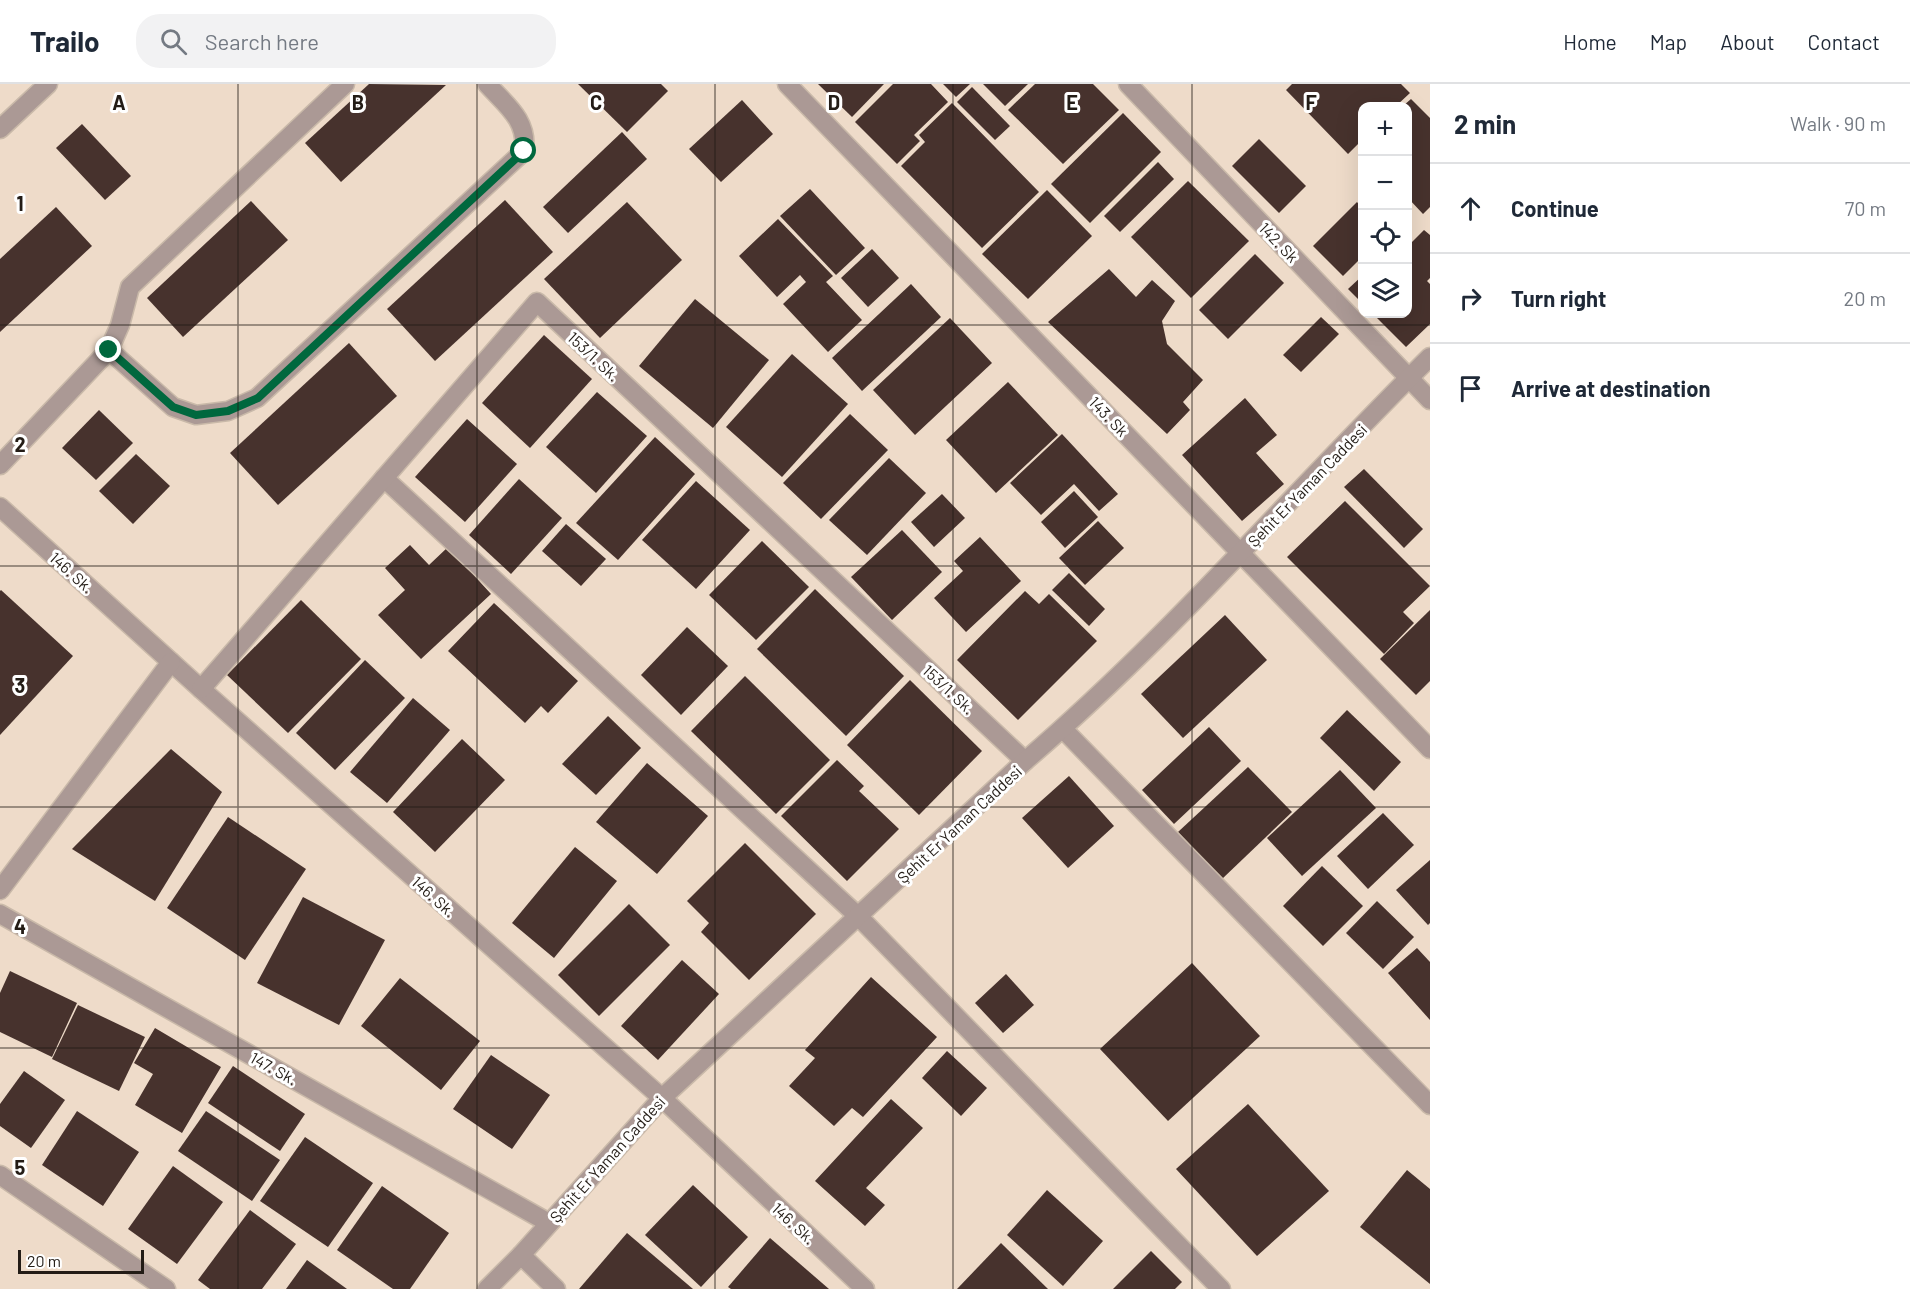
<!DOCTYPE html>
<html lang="en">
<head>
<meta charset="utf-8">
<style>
	body { margin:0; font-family:Barlow,sans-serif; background:#f2f2f3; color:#1f2937 }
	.controls { position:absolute; right:18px; top:18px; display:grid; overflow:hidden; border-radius:12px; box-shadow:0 6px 24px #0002 }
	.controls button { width:54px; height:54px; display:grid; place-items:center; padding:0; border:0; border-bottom:2px solid #e0e1e3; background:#fff; color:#1f2937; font:30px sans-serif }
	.scale { position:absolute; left:18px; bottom:15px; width:126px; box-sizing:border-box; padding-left:6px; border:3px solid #231c16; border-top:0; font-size:16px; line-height:21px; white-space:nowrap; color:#231c16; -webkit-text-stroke:4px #fff; paint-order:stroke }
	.stop { position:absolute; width:18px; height:18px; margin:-14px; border:4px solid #00683e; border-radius:50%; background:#fff }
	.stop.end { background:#00683e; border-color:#fff; box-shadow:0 2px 6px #0008 }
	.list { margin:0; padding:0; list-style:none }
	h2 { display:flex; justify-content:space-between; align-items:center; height:78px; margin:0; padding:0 24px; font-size:26px }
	h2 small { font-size:20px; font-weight:400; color:#747a83 }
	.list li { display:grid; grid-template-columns:39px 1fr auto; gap:18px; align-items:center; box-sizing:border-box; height:90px; padding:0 24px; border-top:2px solid #e0e1e3 }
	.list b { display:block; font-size:22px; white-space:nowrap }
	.list em { font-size:20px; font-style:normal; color:#747a83 }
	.icon { flex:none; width:33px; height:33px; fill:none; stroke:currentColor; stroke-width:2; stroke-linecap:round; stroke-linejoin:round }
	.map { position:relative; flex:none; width:1430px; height:1205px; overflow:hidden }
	header { display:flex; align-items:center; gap:36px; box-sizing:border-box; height:84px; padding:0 30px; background:#fff; border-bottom:2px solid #e0e1e3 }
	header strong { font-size:28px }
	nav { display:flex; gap:33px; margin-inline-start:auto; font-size:21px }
	.search { width:420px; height:54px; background:#f2f2f3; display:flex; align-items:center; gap:15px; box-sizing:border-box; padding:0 21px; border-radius:24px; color:#747a83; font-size:22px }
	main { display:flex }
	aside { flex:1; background:#fff }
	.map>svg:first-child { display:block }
</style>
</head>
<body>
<header>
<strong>Trailo</strong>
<div class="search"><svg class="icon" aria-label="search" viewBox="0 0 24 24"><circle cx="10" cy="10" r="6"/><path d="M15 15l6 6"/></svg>Search here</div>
<nav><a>Home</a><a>Map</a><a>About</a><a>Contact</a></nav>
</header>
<main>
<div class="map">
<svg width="1430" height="1205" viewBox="0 0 1430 1205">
	<rect width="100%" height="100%" fill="#eedbc9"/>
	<g fill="#47322d">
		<polygon points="369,0 446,1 341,98 305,59"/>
		<polygon points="578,0 661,0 668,7 627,48"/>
		<polygon points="818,0 884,0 852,33"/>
		<polygon points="893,0 931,0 948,18 914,51 920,57 897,80 855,38"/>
		<polygon points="943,0 970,0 956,13"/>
		<polygon points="983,0 1028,0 1005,22"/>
		<polygon points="1035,0 1093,0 1119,26 1063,80 1008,26"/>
		<polygon points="1292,0 1401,0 1410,9 1396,22 1362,22 1362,56 1348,70 1286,6"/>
		<polygon points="972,3 1010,42 995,56 957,18"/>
		<polygon points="1411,15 1430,34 1430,123 1423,130 1408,114 1408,22 1403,22"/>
		<polygon points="742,16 773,50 721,98 689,65"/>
		<polygon points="952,19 1039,108 982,164 901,82 925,58 919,51"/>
		<polygon points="1123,29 1161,68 1090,139 1051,100"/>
		<polygon points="82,40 131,92 105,116 56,64"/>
		<polygon points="622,48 647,75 568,149 543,123"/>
		<polygon points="1259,55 1306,102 1279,129 1232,82"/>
		<polygon points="1158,78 1174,95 1120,148 1104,132"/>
		<polygon points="1188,97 1249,157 1191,214 1131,153"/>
		<polygon points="810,105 865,164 836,191 780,132"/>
		<polygon points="1047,106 1092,152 1028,215 982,170"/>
		<polygon points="505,116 553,168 435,277 387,225"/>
		<polygon points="251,117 288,156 183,253 147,214"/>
		<polygon points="627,118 682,176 600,254 544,195"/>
		<polygon points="1357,118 1362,124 1362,173 1343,192 1313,162"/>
		<polygon points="56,123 92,162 0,248 0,175"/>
		<polygon points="778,135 833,192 826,198 862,236 828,268 783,220 806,198 800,191 777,213 739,172"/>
		<polygon points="1424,146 1430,151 1430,194 1427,197 1430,200 1430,240 1406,263 1373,230 1408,230 1408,162"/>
		<polygon points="872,165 899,194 868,223 841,194"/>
		<polygon points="1255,170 1284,199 1228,255 1199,226"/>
		<polygon points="1109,185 1136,213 1152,196 1175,217 1162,237 1167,260 1203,296 1183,318 1190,326 1167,350 1048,238"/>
		<polygon points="1362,192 1362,219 1348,205"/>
		<polygon points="911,200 941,233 862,307 832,274"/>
		<polygon points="695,215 769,276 713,344 639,282"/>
		<polygon points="1321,233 1339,250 1301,288 1283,271"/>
		<polygon points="950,234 992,279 915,351 873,306"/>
		<polygon points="544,251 592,295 530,364 482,319"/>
		<polygon points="349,259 397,312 278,421 230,369"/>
		<polygon points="792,270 848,320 782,393 726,343"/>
		<polygon points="1008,298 1058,351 996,409 946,356"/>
		<polygon points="597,308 647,352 596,409 546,363"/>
		<polygon points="1245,314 1277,351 1256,369 1284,400 1242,437 1182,371"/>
		<polygon points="99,326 133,359 96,396 62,364"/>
		<polygon points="850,330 888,366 821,435 783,399"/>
		<polygon points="467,335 517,380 465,438 415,393"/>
		<polygon points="1062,350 1118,410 1099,427 1074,400 1041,431 1010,399"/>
		<polygon points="655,353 695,390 618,476 576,439"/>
		<polygon points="136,370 170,402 133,440 99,407"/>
		<polygon points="889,374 926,409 867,471 829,436"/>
		<polygon points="1364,385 1423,445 1404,464 1344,403"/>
		<polygon points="519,395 562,434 511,490 469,451"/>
		<polygon points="696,397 750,446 696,505 642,456"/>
		<polygon points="1074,407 1098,433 1065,464 1041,438"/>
		<polygon points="942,410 965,434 934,463 911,438"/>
		<polygon points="1345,417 1430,502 1403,528 1414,539 1384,570 1287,473"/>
		<polygon points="1098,437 1124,464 1085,501 1059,474"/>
		<polygon points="566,440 606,475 581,502 542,467"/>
		<polygon points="902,446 942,488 892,536 851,493"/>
		<polygon points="980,453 1021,497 966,548 934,514 963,487 954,477"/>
		<polygon points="762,457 809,503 756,556 709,511"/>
		<polygon points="410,461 429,481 448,463 491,510 421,575 378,531 405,506 385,484"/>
		<polygon points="1069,489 1105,525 1089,542 1052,506"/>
		<polygon points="815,505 904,592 846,652 757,565"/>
		<polygon points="1,506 73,572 0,651 0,507"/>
		<polygon points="1025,507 1039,520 1049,510 1097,557 1018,636 957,576"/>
		<polygon points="301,516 361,575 288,649 227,591"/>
		<polygon points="494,519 578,597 548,629 541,622 525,639 448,567"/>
		<polygon points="1430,526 1430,597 1416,611 1380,575"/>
		<polygon points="1225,531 1267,576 1183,654 1141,610"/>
		<polygon points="687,543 728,582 681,631 641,591"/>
		<polygon points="365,576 405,614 335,686 296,649"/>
		<polygon points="745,592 830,676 776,730 691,647"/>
		<polygon points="910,596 982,667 919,731 847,661"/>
		<polygon points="413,614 450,646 387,719 350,688"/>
		<polygon points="1347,626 1401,678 1374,707 1320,654"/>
		<polygon points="608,632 641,664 596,711 562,680"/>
		<polygon points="1209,643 1241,677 1174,740 1142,706"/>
		<polygon points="462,655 505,696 435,768 393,728"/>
		<polygon points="171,665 222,708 155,817 72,765"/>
		<polygon points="837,676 864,702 859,707 899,745 847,797 781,732"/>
		<polygon points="647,679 708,732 657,790 596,738"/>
		<polygon points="1248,683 1292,728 1222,795 1178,748"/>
		<polygon points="1340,686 1376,724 1302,792 1267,754"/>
		<polygon points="1069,692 1114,742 1068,784 1022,734"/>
		<polygon points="1383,729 1414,761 1368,805 1337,772"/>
		<polygon points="228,733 306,785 245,876 167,824"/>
		<polygon points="745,759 816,830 749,896 701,848 709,839 687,817"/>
		<polygon points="575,763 617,797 554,874 512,839"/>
		<polygon points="1430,776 1430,839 1428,841 1396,806"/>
		<polygon points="1322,782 1363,822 1323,862 1283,822"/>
		<polygon points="303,813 385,856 339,941 257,899"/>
		<polygon points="1377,817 1414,853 1383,885 1346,849"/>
		<polygon points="629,820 670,861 599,932 558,891"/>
		<polygon points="1417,864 1430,878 1430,936 1388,889"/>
		<polygon points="682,876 719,910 658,976 621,942"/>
		<polygon points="1192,879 1260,952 1168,1037 1100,965"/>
		<polygon points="10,887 77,919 52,973 0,948 0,909"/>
		<polygon points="1006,890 1034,921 1003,949 975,919"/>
		<polygon points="871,893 937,953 863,1033 852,1024 834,1042 789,1002 815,974 805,966"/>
		<polygon points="400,894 480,957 441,1006 361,942"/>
		<polygon points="78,921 145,953 119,1007 52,975"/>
		<polygon points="155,944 221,983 182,1049 135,1021 153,990 134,979"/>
		<polygon points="947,967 987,1004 961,1032 922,994"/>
		<polygon points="491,971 550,1011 512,1065 453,1025"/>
		<polygon points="233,982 305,1030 280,1067 208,1019"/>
		<polygon points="24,987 65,1016 31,1064 0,1042 0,1020"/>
		<polygon points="891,1015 923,1044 866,1104 885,1121 865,1142 815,1097"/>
		<polygon points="1248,1020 1329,1107 1257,1172 1176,1085"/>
		<polygon points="77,1027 139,1068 103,1122 42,1081"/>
		<polygon points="206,1027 280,1076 252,1117 178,1067"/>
		<polygon points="305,1053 373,1099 328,1163 260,1117"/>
		<polygon points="173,1082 223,1118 177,1180 128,1145"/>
		<polygon points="1407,1086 1430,1105 1430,1200 1360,1143"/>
		<polygon points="693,1101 748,1153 701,1203 645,1151"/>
		<polygon points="382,1102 449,1149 410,1205 393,1205 337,1166"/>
		<polygon points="1047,1106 1103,1157 1063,1202 1007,1151"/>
		<polygon points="250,1126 296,1160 262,1205 210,1205 198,1196"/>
		<polygon points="627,1149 693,1205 579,1205"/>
		<polygon points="770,1154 829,1205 731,1205 728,1203"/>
		<polygon points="1001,1159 1048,1205 957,1205"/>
		<polygon points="1151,1167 1182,1198 1175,1205 1113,1205"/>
		<polygon points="307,1176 347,1205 286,1205"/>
	</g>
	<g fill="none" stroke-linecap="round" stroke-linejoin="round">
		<defs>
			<g id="minor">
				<polyline points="787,0 1430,665"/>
				<polyline points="1128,0 1430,316"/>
				<polyline points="0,45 48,0"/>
				<path d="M109,266L173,323L196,331L228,327L257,314L524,67C528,36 506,21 487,0"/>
				<polyline points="0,381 109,266 120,241 130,203 345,0"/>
				<polyline points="384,394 859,833 1221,1205"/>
				<polyline points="0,423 201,605 662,1014 865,1205"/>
				<polyline points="201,605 537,218 1025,677"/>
				<polyline points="1063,645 1430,1021"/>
				<polyline points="0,806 171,578"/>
				<polyline points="0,830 549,1139"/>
				<polyline points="0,1091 166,1205"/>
				<polyline points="521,1171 556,1205"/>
				<path d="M487,1205L521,1171L662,1014L1025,677C1170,553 1294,407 1430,273"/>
			</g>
		</defs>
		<use href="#minor" stroke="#c9b9a9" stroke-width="21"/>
		<use href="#minor" stroke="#ab9995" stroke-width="18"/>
	</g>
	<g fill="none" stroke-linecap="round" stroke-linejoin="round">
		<polyline stroke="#00683e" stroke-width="8" points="109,266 173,323 196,331 228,327 258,314 524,67"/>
	</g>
	<path fill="none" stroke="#231c16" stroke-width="1.5" stroke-opacity="0.55" d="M238,0V1205M477,0V1205M715,0V1205M953,0V1205M1192,0V1205M0,241H1430M0,482H1430M0,723H1430M0,964H1430"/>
	<g text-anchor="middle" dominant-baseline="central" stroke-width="6" stroke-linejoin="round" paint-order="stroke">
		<g font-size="16" fill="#231c16" stroke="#fff">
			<text transform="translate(1279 158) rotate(46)">142. Sk</text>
			<text transform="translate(594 272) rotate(43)">153/1. Sk.</text>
			<text transform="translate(1109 332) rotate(46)">143. Sk</text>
			<text transform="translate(1307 401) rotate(-46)">Şehit Er Yaman Caddesi</text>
			<text transform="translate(72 488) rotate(42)">146. Sk.</text>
			<text transform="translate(949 605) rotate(43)">153/1. Sk.</text>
			<text transform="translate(959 740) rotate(-43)">Şehit Er Yaman Caddesi</text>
			<text transform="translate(434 812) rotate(42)">146. Sk.</text>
			<text transform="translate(274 984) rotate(29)">147. Sk.</text>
			<text transform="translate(607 1075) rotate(-48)">Şehit Er Yaman Caddesi</text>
			<text transform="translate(794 1139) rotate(43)">146. Sk.</text>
		</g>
	</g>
	<g font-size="20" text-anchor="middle" font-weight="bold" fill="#231c16" stroke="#fff" stroke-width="6" stroke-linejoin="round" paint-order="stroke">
		<text x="119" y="26">A</text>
		<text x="358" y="26">B</text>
		<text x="596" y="26">C</text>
		<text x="834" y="26">D</text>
		<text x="1072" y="26">E</text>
		<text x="1311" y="26">F</text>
		<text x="20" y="127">1</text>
		<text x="20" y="368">2</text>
		<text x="20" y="609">3</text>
		<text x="20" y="850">4</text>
		<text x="20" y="1091">5</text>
	</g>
</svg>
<div class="controls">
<button>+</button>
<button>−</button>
<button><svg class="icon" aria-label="locate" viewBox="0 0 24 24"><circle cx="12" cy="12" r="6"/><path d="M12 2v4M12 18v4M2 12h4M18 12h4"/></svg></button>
<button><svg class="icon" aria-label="layers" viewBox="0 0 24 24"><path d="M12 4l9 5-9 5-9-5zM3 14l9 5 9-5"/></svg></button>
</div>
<div class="scale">20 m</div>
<div class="stop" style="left:524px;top:67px"></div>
<div class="stop end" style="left:109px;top:266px"></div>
</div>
<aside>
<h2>2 min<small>Walk · 90 m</small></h2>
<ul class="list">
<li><svg class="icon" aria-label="ahead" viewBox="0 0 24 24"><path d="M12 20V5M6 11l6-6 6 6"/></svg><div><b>Continue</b></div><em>70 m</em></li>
<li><svg class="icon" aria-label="right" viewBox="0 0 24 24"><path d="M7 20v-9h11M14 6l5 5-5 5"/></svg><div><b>Turn right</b></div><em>20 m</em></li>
<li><svg class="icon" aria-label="arrive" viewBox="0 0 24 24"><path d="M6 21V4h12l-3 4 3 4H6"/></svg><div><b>Arrive at destination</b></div></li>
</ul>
</aside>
</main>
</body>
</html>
